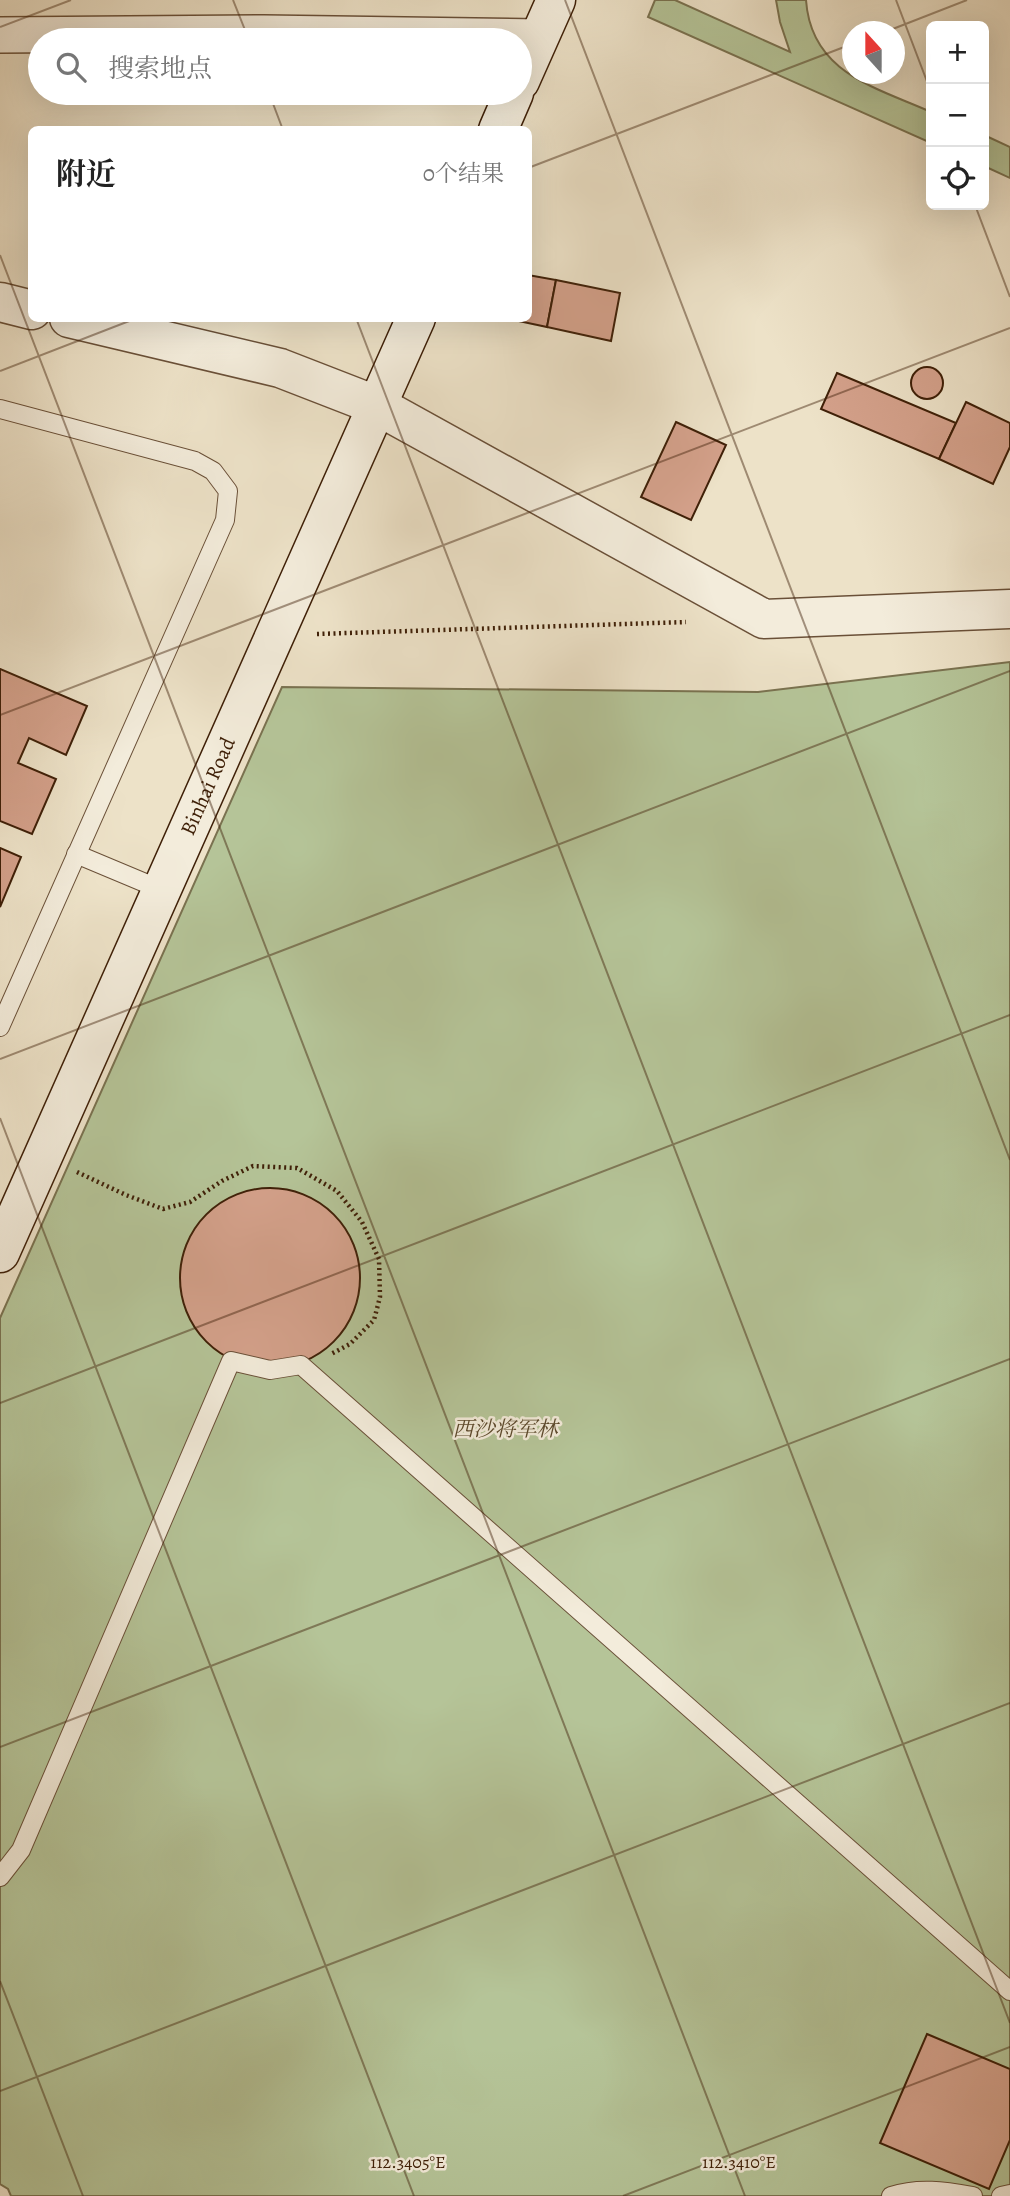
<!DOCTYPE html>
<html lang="zh">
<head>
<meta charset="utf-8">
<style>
	body { margin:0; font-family:Alegreya,"Noto Serif SC",serif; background:#f6f6f6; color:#222 }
	.controls { position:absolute; right:21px; top:21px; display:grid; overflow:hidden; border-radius:10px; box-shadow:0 7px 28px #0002 }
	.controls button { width:63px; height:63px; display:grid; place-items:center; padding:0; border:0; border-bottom:2px solid #e0e0e0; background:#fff; color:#222; font:35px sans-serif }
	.compass { position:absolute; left:842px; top:21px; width:63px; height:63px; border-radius:50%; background:#fff; box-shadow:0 7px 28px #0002; rotate:339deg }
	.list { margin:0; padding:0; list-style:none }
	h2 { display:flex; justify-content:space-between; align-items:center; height:91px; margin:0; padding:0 28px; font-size:30px }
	h2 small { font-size:23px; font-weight:400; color:#767676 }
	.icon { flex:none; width:38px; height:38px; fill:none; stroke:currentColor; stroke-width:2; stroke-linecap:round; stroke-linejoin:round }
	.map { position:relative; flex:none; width:1010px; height:2196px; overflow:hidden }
	.search { position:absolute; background:#fff; box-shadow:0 7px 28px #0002; left:28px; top:28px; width:504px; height:77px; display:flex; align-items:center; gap:18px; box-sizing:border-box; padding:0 24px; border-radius:38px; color:#767676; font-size:26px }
	.panel { position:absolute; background:#fff; box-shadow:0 7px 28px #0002; left:28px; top:126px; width:504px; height:196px; border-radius:10px }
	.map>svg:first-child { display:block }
</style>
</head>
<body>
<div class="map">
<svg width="1010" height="2196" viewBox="0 0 1010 2196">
	<rect width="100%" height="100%" fill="#ede2c8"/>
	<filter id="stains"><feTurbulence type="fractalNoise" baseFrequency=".00286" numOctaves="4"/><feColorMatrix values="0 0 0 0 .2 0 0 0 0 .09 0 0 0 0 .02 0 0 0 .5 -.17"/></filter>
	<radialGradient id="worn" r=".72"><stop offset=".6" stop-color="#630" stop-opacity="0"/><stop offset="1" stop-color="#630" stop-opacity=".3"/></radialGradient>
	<g fill="#b5c498" stroke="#7a7250" stroke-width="2">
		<path d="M655,0H675L790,52L780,22L776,0H806C811,73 875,87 931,112V143L648,17Z"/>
		<polygon points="984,135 1010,147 1010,178 984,166"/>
		<polygon points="1010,662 1010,2196 11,2196 8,2189 0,2184 0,1318 282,687 758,692"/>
	</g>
	<g fill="#d4a18b" stroke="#3f2008" stroke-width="2">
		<polygon points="528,275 556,280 547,327 504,318 528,318"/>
		<polygon points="556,280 620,293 611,341 547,327"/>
		<circle cx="927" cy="383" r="16"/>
		<polygon points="837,373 956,423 939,459 821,409"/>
		<polygon points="966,402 1010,423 1010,447 993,484 939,459"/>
		<polygon points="676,422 726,445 691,520 641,497"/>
		<polygon points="0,669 87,706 66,755 29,738 18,763 56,779 32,834 0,821"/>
		<polygon points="0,848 21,857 0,907"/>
		<circle cx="270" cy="1278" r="90"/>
		<polygon points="927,2034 1010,2069 1010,2140 989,2189 880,2143"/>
	</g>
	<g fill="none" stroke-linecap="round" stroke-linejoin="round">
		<defs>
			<g id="service">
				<polyline points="0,409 195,461 213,471 228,491 225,520 0,1027"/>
				<polyline points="76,854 162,890"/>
				<polyline points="0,1877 21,1850 231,1361 270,1370 301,1365 1010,1991"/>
				<path d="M891,2196C919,2187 944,2191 973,2196"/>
				<polyline points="1001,2196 1010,2194"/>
			</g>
			<polyline id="minor" points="0,35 264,33 539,37"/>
			<g id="tertiary">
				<polyline points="0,302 32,310"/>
				<polyline points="69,318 280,368 378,406 764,619 1010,609"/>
			</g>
			<g id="secondary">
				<polyline points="520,81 556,0"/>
				<polyline points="498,130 514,93"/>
				<path id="s1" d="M0,1253L416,318"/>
			</g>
		</defs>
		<use href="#service" stroke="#6a5038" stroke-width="20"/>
		<use href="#minor" stroke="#6a5038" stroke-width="38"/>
		<use href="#tertiary" stroke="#6a5038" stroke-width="41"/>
		<use href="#secondary" stroke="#3f2008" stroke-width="41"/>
		<g stroke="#3f2008" stroke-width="4.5" stroke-dasharray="2 3.5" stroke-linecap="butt">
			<polyline points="317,634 686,622"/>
			<polyline points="77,1172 126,1195 163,1209 190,1202 222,1181 253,1166 297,1168 337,1191 362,1222 379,1259 380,1297 374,1320 350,1344 331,1354"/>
		</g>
		<use href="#service" stroke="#f3ecdb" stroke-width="18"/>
		<use href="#minor" stroke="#f3ecdb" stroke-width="35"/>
		<use href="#tertiary" stroke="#f3ecdb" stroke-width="38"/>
		<use href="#secondary" stroke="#f3ecdb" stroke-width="38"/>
	</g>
	<path fill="none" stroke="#3f2008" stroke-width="2" stroke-opacity="0.45" d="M233,0L249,40M565,0L1010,1160M896,0L931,92M0,27L71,0M885,32L967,0M269,93L283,130M528,168L852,44M975,205L1010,297M0,255L745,2196M356,318L1010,2023M0,371L137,318M0,715L1010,328M0,1059L1010,671M0,1118L414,2196M0,1403L1010,1015M0,1747L1010,1359M0,1981L83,2196M0,2091L1010,1703M623,2196L1010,2047"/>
	<g text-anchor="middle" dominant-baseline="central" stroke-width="5" stroke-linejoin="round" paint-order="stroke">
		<g font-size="21" fill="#3f2008" stroke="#f3ecdb">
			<text stroke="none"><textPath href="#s1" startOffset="511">Binhai Road</textPath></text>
		</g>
		<g font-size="21" font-style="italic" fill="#5c492c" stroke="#f3ecdb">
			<text x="505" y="1429">西沙将军林</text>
		</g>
	</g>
	<g font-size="18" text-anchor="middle" fill="#3f2008" stroke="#f3ecdb" stroke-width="5" stroke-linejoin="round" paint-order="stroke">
		<text x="408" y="2168">112.3405°E</text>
		<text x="739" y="2168">112.3410°E</text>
	</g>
	<rect width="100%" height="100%" filter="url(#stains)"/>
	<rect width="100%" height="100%" fill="url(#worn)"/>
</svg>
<div class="controls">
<button>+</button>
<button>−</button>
<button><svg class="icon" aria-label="locate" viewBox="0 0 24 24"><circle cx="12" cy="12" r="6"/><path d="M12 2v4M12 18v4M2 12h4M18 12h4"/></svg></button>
</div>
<svg class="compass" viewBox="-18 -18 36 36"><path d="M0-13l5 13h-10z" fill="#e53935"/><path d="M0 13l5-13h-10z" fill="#767676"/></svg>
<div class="search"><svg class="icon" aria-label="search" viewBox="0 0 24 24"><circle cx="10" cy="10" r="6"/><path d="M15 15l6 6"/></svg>搜索地点</div>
<section class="panel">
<h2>附近<small>0个结果</small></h2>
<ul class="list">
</ul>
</section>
</div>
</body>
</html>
